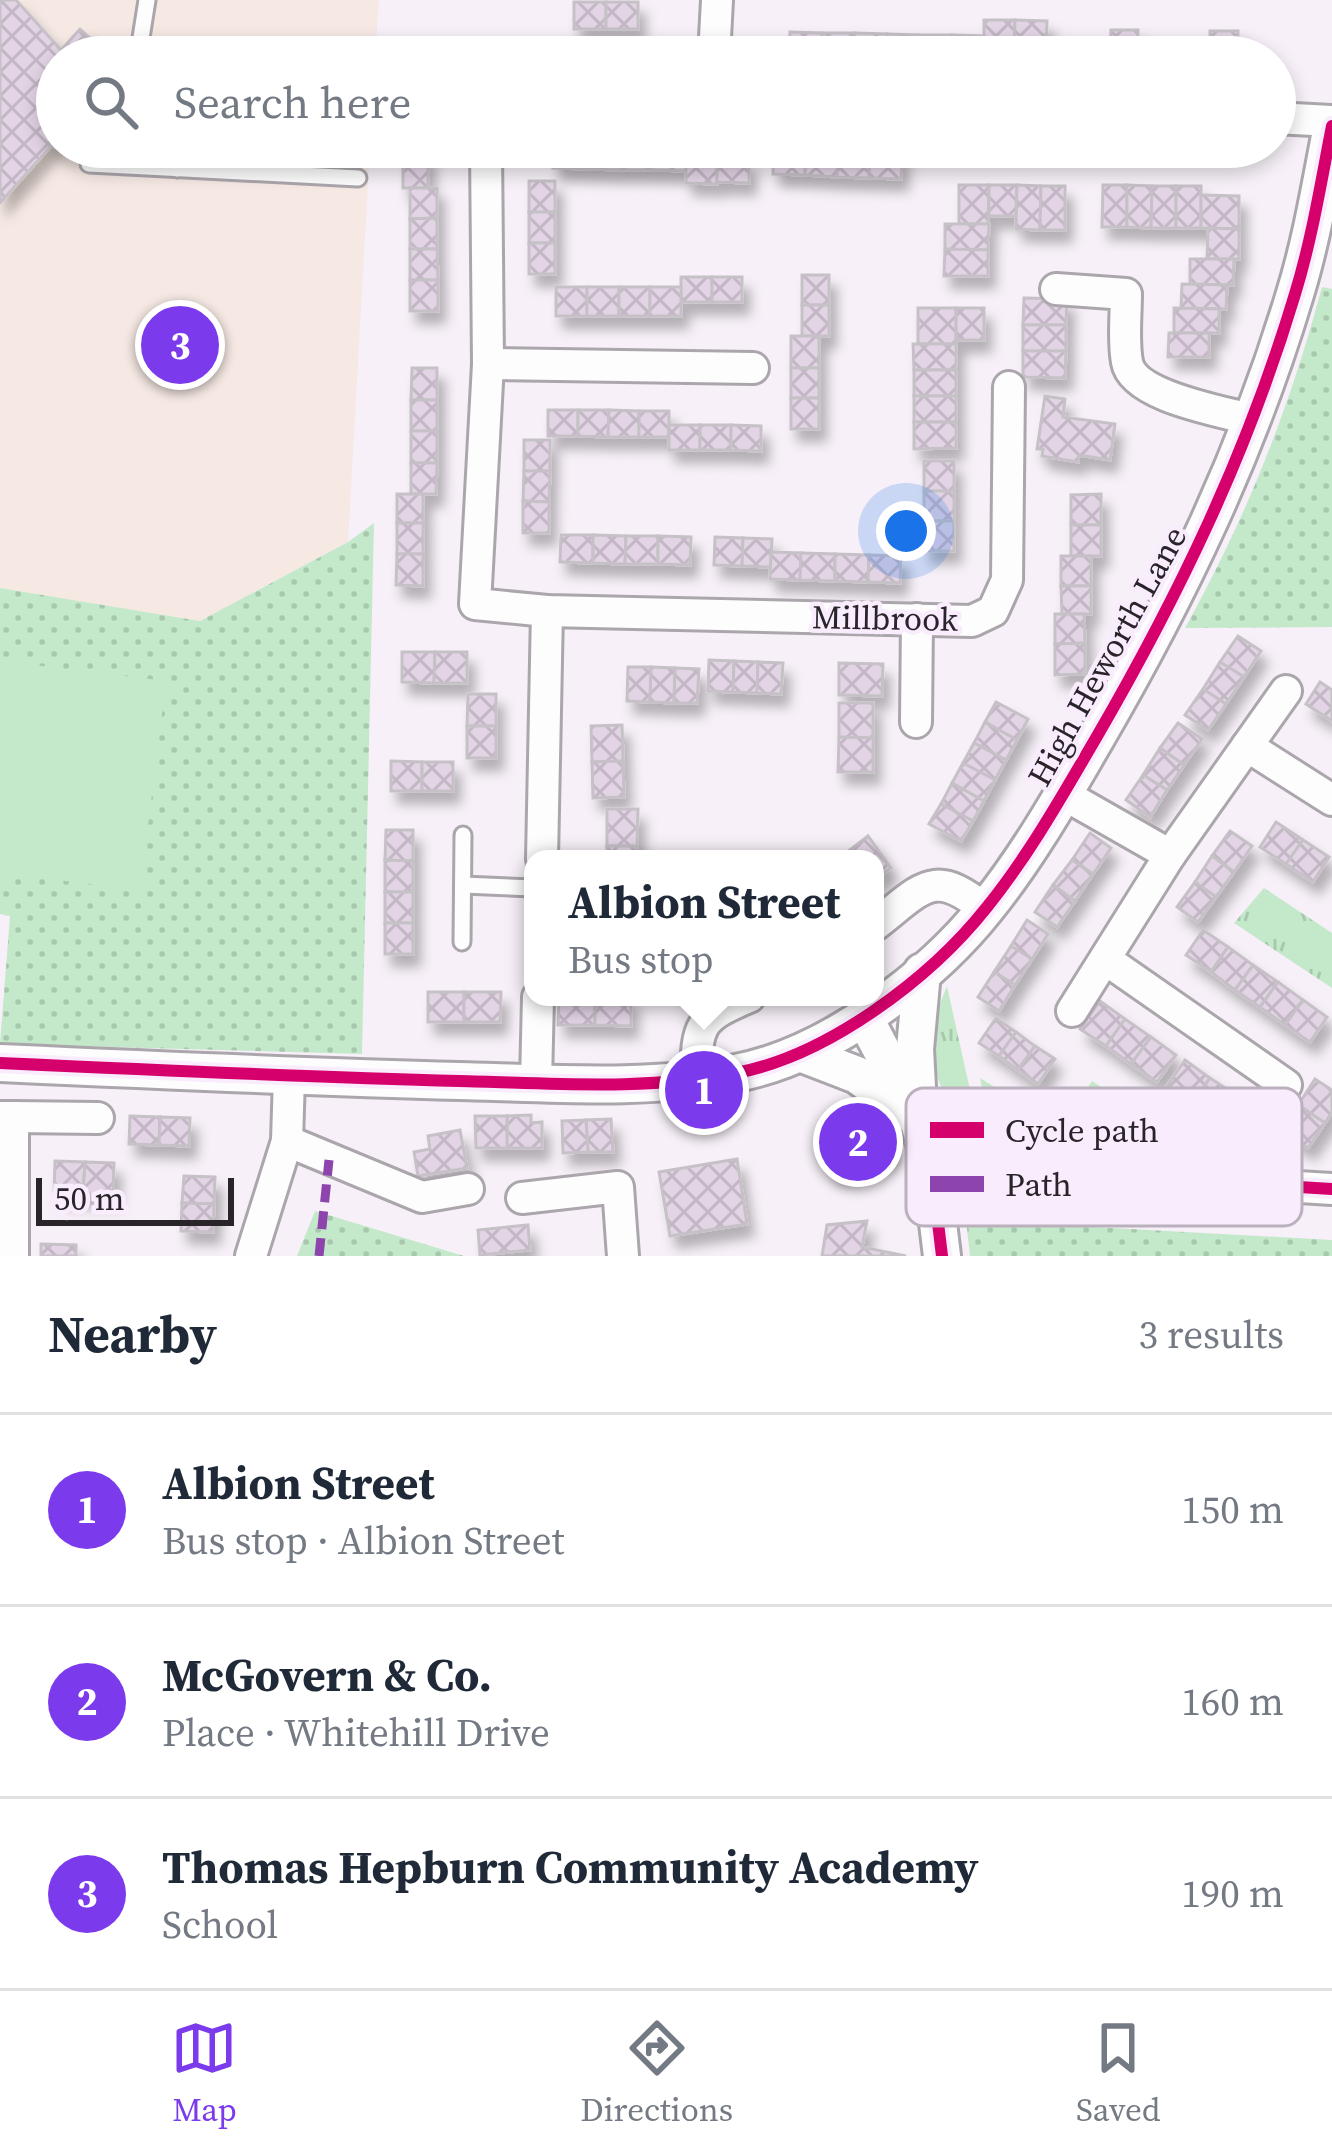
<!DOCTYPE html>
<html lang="en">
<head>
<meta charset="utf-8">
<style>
	body { margin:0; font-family:"Source Serif 4",serif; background:#f6f6f7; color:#1f2937 }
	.scale { position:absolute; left:36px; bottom:30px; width:198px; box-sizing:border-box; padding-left:12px; border:6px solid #29242a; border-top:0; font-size:33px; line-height:42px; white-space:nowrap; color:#29242a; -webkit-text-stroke:9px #f9ecfc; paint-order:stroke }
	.you { position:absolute; left:906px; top:531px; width:42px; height:42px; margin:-30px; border:9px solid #fff; border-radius:50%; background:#1a73e8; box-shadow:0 0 0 18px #1a73e833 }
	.badge { display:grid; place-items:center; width:78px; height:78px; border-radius:50%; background:#7c3aed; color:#fff; font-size:39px; font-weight:700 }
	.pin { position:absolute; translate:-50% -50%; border:6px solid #fff; box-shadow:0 3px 12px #0006 }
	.popup { position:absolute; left:524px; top:850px; width:360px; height:156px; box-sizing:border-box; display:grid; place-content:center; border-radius:24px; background:#fff; filter:drop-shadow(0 3px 9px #0005); font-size:39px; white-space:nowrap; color:#747a83 }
	.popup b { font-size:45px; color:#1f2937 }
	.popup::after { content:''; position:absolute; left:50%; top:100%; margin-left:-24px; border:24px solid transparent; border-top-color:#fff }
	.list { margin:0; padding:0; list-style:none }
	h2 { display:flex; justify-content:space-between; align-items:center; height:156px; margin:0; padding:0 48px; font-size:51px }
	h2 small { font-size:39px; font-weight:400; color:#747a83 }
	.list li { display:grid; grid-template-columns:78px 1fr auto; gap:36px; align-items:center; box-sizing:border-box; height:192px; padding:0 48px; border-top:3px solid #e0e1e3 }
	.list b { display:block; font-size:45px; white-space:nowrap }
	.list p { margin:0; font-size:39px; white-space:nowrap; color:#747a83 }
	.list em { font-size:39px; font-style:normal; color:#747a83 }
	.icon { flex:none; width:66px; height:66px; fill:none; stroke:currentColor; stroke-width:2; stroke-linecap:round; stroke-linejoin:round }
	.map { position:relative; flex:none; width:1332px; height:1256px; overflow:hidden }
	.search { position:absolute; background:#fff; box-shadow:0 6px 18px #0003; left:36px; right:36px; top:36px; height:132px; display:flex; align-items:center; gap:30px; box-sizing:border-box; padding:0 42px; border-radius:66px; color:#747a83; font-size:45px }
	.sheet { height:732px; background:#fff }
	nav { display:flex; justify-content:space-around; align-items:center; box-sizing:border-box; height:168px; border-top:3px solid #e0e1e3; background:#fff; font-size:33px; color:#747a83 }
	nav a { display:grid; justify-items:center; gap:6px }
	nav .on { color:#7c3aed }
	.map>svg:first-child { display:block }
</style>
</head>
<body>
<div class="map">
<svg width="1332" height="1256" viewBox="0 0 1332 1256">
	<defs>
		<pattern id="grass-tufts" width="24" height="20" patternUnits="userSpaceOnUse" patternTransform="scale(3)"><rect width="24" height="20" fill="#c4e9ca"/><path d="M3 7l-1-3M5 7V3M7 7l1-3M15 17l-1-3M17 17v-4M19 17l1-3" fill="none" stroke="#a8c8ae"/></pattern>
		<pattern id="park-dots" width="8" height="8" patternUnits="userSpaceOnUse" patternTransform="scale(3)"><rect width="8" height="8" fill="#c4e9ca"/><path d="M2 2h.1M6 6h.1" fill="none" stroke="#a8c8ae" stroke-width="1.8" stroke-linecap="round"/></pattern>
		<pattern id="building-cross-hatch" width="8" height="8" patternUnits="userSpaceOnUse" patternTransform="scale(3)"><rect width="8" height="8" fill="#e3d4e5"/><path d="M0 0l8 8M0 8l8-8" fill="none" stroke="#c3b6c5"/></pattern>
		<filter id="shadow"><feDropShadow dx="7" dy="12" stdDeviation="6" flood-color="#0004"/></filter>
	</defs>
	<rect width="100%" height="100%" fill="#f7f0f8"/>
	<polygon fill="#f6e9e4" points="0,0 379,0 375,57 57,57 57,147 370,147 348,542 200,621 0,588"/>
	<g fill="url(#grass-tufts)">
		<polygon points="1264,888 1332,933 1332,988 1234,923"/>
		<path d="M947,986L982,1144C960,1124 933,1082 931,1052C930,1030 939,1005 947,986Z"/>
		<polygon points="980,1078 1046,1119 1026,1148 993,1143"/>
		<polygon points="1092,1081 1213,1159 1046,1152"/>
	</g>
	<g fill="url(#park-dots)">
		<path d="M1322,287L1332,289V627L1185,628C1247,516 1289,410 1322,287Z"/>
		<polygon points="374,523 362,1054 0,1044 10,916 0,914 0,588 200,621 348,542"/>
		<polygon points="315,1211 464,1256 297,1256"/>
		<polygon points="966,1220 1332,1240 1332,1256 970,1256"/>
	</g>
	<polygon fill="#c4e9ca" points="0,661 166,681 140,890 0,873"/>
	<g fill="url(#building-cross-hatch)" stroke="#c6c1c7" stroke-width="3" filter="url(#shadow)">
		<polygon points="0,0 16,0 61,50 80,29 111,57 57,57 57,147 123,147 89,150 63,149 51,146 0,203"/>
		<rect x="574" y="2" width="32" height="27"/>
		<rect x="606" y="2" width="32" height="27"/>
		<polygon points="984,20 1015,20 1014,47 984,46"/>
		<polygon points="1015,20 1047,21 1046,48 1014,47"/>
		<polygon points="1111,30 1138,30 1137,57 1110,57"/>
		<rect x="1210" y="31" width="28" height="26"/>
		<polygon points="790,32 822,33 822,57 789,57"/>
		<polygon points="822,33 855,33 854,57 822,57"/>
		<polygon points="855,33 887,34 886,57 854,57"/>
		<polygon points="887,34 919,35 919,57 886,57"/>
		<polygon points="919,35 952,35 951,57 919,57"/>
		<polygon points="952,35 984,36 983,57 951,57"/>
		<polygon points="554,147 587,147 586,169 553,168"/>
		<polygon points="587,147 620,147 620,170 586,169"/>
		<rect x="620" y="147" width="33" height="23"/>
		<polygon points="653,147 686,147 686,171 653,170"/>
		<polygon points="774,147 806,148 805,175 773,174"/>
		<polygon points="806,148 838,149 837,177 805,175"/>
		<polygon points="838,149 870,150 869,178 837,177"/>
		<polygon points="870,150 902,152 901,179 869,178"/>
		<rect x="403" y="153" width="25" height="35"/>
		<polygon points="686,159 717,159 717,184 686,183"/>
		<polygon points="717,159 749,160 749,183 717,182"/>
		<rect x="529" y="181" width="26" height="31"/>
		<polygon points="959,185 989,185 988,224 959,224"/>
		<polygon points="989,185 1017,185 1016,216 989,216"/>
		<polygon points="1017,185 1041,186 1040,230 1016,229"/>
		<polygon points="1103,185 1127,185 1127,227 1102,227"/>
		<polygon points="1127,185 1152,186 1151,228 1127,227"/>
		<polygon points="1041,186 1065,186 1065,230 1040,230"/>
		<polygon points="1152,186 1176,186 1176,228 1151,228"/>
		<rect x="1176" y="186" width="25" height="42"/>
		<polygon points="410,188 437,188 437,218 410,219"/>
		<polygon points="1201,195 1239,196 1239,229 1201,228"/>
		<rect x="529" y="212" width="26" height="31"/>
		<polygon points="437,218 437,249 410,249 410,219"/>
		<polygon points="945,224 989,224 988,250 945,249"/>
		<polygon points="1208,228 1239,229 1239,259 1207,259"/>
		<rect x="529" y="243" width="26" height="31"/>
		<polygon points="410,249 437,249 438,280 410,280"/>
		<polygon points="945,249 988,250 988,276 944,276"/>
		<polygon points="1190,259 1234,259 1233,285 1190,284"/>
		<rect x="802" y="275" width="27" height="30"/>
		<rect x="681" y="277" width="31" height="25"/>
		<rect x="712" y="277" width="30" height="25"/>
		<rect x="410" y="280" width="28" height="31"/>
		<polygon points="1182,284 1227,285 1226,309 1181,308"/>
		<rect x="556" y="287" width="31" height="29"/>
		<rect x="587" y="287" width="32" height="29"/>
		<rect x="619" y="287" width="31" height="29"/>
		<rect x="650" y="287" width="31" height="29"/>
		<polygon points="1024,298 1067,299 1066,325 1023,325"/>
		<rect x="802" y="305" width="27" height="31"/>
		<rect x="918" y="308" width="38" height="36"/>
		<rect x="956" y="308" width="28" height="32"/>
		<polygon points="1174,308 1219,309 1219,333 1174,333"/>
		<rect x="1023" y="325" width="43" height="26"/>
		<polygon points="1169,333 1209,333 1209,357 1168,357"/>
		<rect x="791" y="336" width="28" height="32"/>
		<polygon points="913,344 956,344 956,370 914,370"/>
		<polygon points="1023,351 1066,351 1065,378 1023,377"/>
		<polygon points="412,368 437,368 437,400 411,400"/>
		<rect x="791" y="368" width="28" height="30"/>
		<rect x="914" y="370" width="42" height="26"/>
		<rect x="914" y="396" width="42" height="26"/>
		<polygon points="1045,396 1065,399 1063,417 1115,424 1110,460 1079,455 1078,462 1042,456 1043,449 1037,449"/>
		<rect x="791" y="398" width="28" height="31"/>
		<rect x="411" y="400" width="26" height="31"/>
		<rect x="548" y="410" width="30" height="26"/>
		<polygon points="578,410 609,410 608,437 578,436"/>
		<polygon points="609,410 639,411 639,437 608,437"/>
		<rect x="639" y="411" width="30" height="26"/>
		<polygon points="914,422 956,422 956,448 914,449"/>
		<rect x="669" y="425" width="31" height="25"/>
		<rect x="700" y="425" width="31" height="25"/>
		<polygon points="731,425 761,426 761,451 731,450"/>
		<rect x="411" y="431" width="26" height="32"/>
		<rect x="524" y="440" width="26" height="31"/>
		<rect x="924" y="461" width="30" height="30"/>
		<polygon points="411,463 437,463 436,494 411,494"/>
		<polygon points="524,471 550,471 549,502 523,501"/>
		<rect x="924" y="491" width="30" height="30"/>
		<rect x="397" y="494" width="26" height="29"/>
		<polygon points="1101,494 1101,525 1071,525 1071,495"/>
		<polygon points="523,501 549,502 549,533 523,533"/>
		<rect x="924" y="521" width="30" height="30"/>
		<rect x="397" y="523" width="26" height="31"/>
		<rect x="1071" y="525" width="30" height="31"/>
		<polygon points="561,535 593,535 593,563 560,562"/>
		<polygon points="593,535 626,536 625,564 593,563"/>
		<polygon points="626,536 658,536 658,564 625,564"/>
		<polygon points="658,536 691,537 690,565 658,564"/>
		<polygon points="715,537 743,538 742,566 714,565"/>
		<polygon points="743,538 772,539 771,567 742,566"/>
		<polygon points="771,552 801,553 800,580 770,579"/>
		<polygon points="801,553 835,554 835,581 800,580"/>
		<polygon points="397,554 423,554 423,586 396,585"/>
		<polygon points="835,554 869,555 868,582 835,581"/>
		<polygon points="869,555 901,556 900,583 868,582"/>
		<rect x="1061" y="556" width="30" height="30"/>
		<polygon points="1061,586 1091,586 1091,614 1062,614"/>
		<polygon points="1055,614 1084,614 1085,643 1055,644"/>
		<polygon points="1238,636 1261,651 1244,677 1220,662"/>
		<polygon points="1085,643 1085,674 1055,675 1055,644"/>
		<polygon points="402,652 435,652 434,683 402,682"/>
		<polygon points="435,652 467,652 467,683 434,683"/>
		<polygon points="709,660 734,661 733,692 708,691"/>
		<polygon points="734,661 758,662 757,693 733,692"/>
		<polygon points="758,662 783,663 781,694 757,693"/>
		<polygon points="1220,662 1244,677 1226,704 1203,689"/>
		<polygon points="839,663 883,664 882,696 839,695"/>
		<polygon points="628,667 651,667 650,702 627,701"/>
		<polygon points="651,667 675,668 674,703 650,702"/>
		<polygon points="675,668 699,669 697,703 674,703"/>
		<polygon points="1320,682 1332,690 1332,721 1306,704"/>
		<polygon points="1203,689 1226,704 1208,730 1185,715"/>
		<polygon points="468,694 496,694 496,726 467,726"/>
		<polygon points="996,702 1028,719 1017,740 985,722"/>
		<polygon points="839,703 873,703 873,738 839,737"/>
		<polygon points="985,722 1017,740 1006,760 974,743"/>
		<polygon points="1178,723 1202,739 1184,765 1160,748"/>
		<polygon points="622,725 623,761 592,762 591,726"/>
		<rect x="467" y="726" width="29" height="32"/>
		<polygon points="839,737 873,738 873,772 838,772"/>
		<polygon points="974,743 1006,760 995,780 963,763"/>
		<polygon points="1160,748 1184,765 1167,790 1143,775"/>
		<polygon points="391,761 422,762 422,791 391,791"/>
		<polygon points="623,761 624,797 593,798 592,762"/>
		<rect x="422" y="762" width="31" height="29"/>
		<polygon points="963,763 995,780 984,801 952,783"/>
		<polygon points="1143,775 1167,790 1150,817 1126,800"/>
		<polygon points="952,783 984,801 973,821 941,804"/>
		<polygon points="941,804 973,821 961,841 929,824"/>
		<polygon points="607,809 638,809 637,846 607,846"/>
		<polygon points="1276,822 1303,840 1286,864 1260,847"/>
		<polygon points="386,830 413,830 413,861 385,860"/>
		<polygon points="1230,831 1252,846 1234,872 1212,856"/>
		<polygon points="1090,833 1111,848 1093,874 1072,860"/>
		<polygon points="868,836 891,868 875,880 875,859 844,859 842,856"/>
		<polygon points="1303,840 1329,857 1313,882 1286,864"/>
		<rect x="607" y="846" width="30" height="13"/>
		<polygon points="1212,856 1234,872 1216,897 1195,882"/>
		<polygon points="385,860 413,861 413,892 385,892"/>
		<polygon points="1072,860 1093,874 1075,901 1053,885"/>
		<polygon points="1195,882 1216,897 1198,922 1177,907"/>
		<polygon points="1053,885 1075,901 1057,927 1035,912"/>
		<rect x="385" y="892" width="28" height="31"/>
		<polygon points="1027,920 1048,934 1032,959 1011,946"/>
		<rect x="385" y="923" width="28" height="31"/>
		<polygon points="1203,930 1228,947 1211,972 1186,955"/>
		<polygon points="1011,946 1032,959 1015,985 994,972"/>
		<polygon points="1228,947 1253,965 1235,990 1211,972"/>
		<polygon points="1253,965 1278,982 1260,1007 1235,990"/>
		<polygon points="994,972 1015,985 999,1011 978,997"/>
		<polygon points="1278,982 1303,1000 1285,1025 1260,1007"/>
		<rect x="428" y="992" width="36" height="30"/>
		<polygon points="464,992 501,992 500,1022 464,1022"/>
		<polygon points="559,997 595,997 595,1025 558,1025"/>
		<polygon points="595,997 631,997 631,1026 595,1025"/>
		<polygon points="1303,1000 1327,1017 1310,1042 1285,1025"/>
		<polygon points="1100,1001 1125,1019 1106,1046 1080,1029"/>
		<polygon points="996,1018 1016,1032 999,1056 979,1043"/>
		<polygon points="1125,1019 1151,1037 1131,1064 1106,1046"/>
		<polygon points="1016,1032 1035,1046 1018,1070 999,1056"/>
		<polygon points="1151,1037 1176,1055 1157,1082 1131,1064"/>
		<polygon points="1035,1046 1055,1059 1038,1084 1018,1070"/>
		<polygon points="1185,1060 1210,1078 1190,1106 1165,1089"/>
		<polygon points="1210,1078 1236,1095 1216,1124 1190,1106"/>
		<polygon points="1315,1079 1332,1090 1332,1112 1325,1123 1298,1105"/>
		<polygon points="1298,1105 1325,1123 1308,1148 1281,1131"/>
		<polygon points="885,1112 894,1152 834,1171 822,1132"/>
		<polygon points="531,1115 531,1123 542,1122 542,1148 507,1148 507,1116"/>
		<polygon points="130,1116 160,1117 159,1145 129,1144"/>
		<polygon points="475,1116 507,1116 507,1148 476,1148"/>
		<polygon points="160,1117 190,1118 189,1146 159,1145"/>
		<polygon points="611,1119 613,1152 588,1152 586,1120"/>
		<polygon points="586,1120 588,1152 563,1153 562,1121"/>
		<polygon points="460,1130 467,1168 418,1176 414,1152 430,1149 428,1136"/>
		<polygon points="737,1159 747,1224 670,1236 659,1172"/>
		<polygon points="55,1161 85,1162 83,1195 54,1194"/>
		<polygon points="85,1162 114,1163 113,1196 83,1195"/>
		<polygon points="184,1176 215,1177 214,1204 182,1203"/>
		<polygon points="182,1203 214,1204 213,1232 181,1231"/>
		<polygon points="867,1221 862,1247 906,1256 822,1256 827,1225"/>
		<polygon points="528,1225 530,1250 480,1255 478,1230"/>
		<polygon points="41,1244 76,1245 76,1256 41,1256"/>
	</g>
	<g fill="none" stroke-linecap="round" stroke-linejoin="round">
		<defs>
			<g id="service">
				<polyline points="138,57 147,0"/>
				<polyline points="89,164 358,178"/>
				<polyline points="177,169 178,147"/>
				<polyline points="463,885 533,888"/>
				<polyline points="462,942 463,835"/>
			</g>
			<g id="minor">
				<polyline points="714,57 717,0"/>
				<polyline points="1275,118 1332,121"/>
				<polyline points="486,147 488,364 475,604 547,611 972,621 993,611 1007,580 1009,387"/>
				<path d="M1056,289L1126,294C1126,315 1123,341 1127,362C1133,397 1222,411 1253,420"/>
				<polyline points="488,364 753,368"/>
				<polyline points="916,722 917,619"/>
				<polyline points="1247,746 1332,800"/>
				<polyline points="1063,794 1170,855"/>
				<polyline points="542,859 547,611"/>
				<path d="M875,925C923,888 933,866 986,910"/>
				<polyline points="1105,959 1286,1085"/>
				<polyline points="1072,1011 1170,855 1286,691"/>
				<path d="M696,1078C697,1024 699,1018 749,997"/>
				<polyline points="536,1082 538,997"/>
				<polyline points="0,1117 13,1117 13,1256"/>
				<polyline points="13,1117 98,1118"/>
				<polyline points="287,1141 422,1197 468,1189"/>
				<polyline points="931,1165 1332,1189"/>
				<polyline points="522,1198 618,1187 623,1256"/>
				<polyline points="251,1256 287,1141 289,1077"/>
			</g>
			<g id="tertiary">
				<polyline points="864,1017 918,1119 931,1165 942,1256"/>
				<polyline points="800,1053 857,1075 911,1114"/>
				<path d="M0,1063C153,1070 306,1077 459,1081C551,1083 645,1091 736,1073C827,1056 930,979 987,907C1029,855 1062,796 1096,738C1179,595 1247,454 1295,294C1312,239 1321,182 1332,126"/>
				<polyline points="918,1106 915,1049 922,972"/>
			</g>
		</defs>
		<use href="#service" stroke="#aba6ac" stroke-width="21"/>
		<use href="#minor" stroke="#aba6ac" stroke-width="36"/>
		<use href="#tertiary" stroke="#aba6ac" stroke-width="42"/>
		<use href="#service" stroke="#fefdfe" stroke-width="15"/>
		<use href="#minor" stroke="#fefdfe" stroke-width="30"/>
		<use href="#tertiary" stroke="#fefdfe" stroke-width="36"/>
		<polyline stroke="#8e44ad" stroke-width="9" stroke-dasharray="18 9" stroke-linecap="butt" points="319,1256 329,1160"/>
		<defs>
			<g id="cycleway">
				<path d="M0,1063C153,1070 306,1077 459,1081C551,1083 645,1091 736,1073C827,1056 930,979 987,907C1029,855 1062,796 1096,738C1179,595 1247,454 1295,294C1312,239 1321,182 1332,126"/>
				<polyline points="942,1256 931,1165 1332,1189"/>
			</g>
		</defs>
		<use href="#cycleway" stroke="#f9ecfc" stroke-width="20"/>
		<use href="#cycleway" stroke="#d6006c" stroke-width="12"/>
	</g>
	<g text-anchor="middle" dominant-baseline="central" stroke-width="9" stroke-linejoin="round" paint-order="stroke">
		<g font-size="33" fill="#29242a" stroke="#f9ecfc">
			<text transform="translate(885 618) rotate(1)">Millbrook</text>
			<text transform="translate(1107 656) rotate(-61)">High Heworth Lane</text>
		</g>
	</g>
	<rect x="906" y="1088" width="396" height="138" rx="18" fill="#f9ecfc" stroke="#bbb0bd" stroke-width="3"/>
	<rect x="930" y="1122" width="54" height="16" fill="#d6006c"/>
	<rect x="930" y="1176" width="54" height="16" fill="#8e44ad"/>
	<g font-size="33" fill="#29242a">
		<text x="1005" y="1142">Cycle path</text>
		<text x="1005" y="1196">Path</text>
	</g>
</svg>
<div class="scale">50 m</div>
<div class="you"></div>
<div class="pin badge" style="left:704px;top:1090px">1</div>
<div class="popup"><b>Albion Street</b>Bus stop</div>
<div class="pin badge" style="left:858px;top:1142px">2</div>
<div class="pin badge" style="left:180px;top:345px">3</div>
<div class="search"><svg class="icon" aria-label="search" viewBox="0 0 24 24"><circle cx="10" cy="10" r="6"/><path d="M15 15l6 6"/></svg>Search here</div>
</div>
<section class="sheet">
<h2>Nearby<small>3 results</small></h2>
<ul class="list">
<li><span class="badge">1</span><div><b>Albion Street</b><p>Bus stop · Albion Street</p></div><em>150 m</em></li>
<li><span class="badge">2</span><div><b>McGovern &amp; Co.</b><p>Place · Whitehill Drive</p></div><em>160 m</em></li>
<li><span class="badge">3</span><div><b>Thomas Hepburn Community Academy</b><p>School</p></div><em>190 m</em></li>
</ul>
</section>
<nav>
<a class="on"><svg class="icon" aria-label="map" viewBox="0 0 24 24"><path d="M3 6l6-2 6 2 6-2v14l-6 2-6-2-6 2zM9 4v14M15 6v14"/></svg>Map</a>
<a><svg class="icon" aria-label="directions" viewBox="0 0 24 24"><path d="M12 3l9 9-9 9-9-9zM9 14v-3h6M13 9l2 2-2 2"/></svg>Directions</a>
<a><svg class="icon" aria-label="saved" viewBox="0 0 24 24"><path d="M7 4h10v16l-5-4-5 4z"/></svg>Saved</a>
</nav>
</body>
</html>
